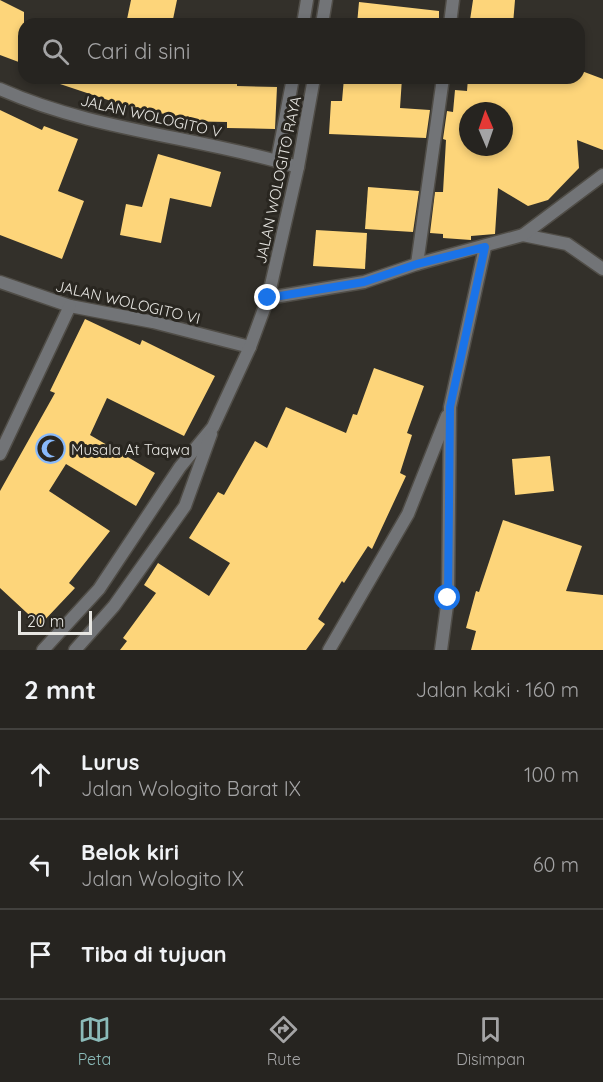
<!DOCTYPE html>
<html lang="id">
<head>
<meta charset="utf-8">
<style>
	body { margin:0; font-family:Quicksand,sans-serif; background:#32302d; color:#f1f3f6 }
	.compass { position:absolute; left:459px; top:102px; width:54px; height:54px; border-radius:50%; background:#262420; box-shadow:0 3px 9px #0003; rotate:358deg }
	.scale { position:absolute; left:18px; bottom:15px; width:74px; box-sizing:border-box; padding-left:6px; border:3px solid #e7e6e2; border-top:0; font-size:16px; line-height:21px; white-space:nowrap; color:#e7e6e2; -webkit-text-stroke:4px #292620; paint-order:stroke }
	.stop { position:absolute; width:18px; height:18px; margin:-14px; border:4px solid #1a73e8; border-radius:50%; background:#fff }
	.stop.end { background:#1a73e8; border-color:#fff; box-shadow:0 2px 6px #0008 }
	.list { margin:0; padding:0; list-style:none }
	h2 { display:flex; justify-content:space-between; align-items:center; height:78px; margin:0; padding:0 24px; font-size:26px }
	h2 small { font-size:20px; font-weight:400; color:#a4a4a5 }
	.list li { display:grid; grid-template-columns:39px 1fr auto; gap:18px; align-items:center; box-sizing:border-box; height:90px; padding:0 24px; border-top:2px solid #42413e }
	.list b { display:block; font-size:22px; white-space:nowrap }
	.list p { margin:0; font-size:20px; white-space:nowrap; color:#a4a4a5 }
	.list em { font-size:20px; font-style:normal; color:#a4a4a5 }
	.icon { flex:none; width:33px; height:33px; fill:none; stroke:currentColor; stroke-width:2; stroke-linecap:round; stroke-linejoin:round }
	.map { position:relative; flex:none; width:603px; height:650px; overflow:hidden }
	.search { position:absolute; background:#262420; box-shadow:0 3px 9px #0003; left:18px; right:18px; top:18px; height:66px; display:flex; align-items:center; gap:15px; box-sizing:border-box; padding:0 21px; border-radius:18px; color:#a4a4a5; font-size:22px }
	.sheet { height:348px; background:#262420 }
	nav { display:flex; justify-content:space-around; align-items:center; box-sizing:border-box; height:84px; border-top:2px solid #42413e; background:#262420; font-size:16px; color:#a4a4a5 }
	nav a { display:grid; justify-items:center; gap:3px }
	nav .on { color:#8bbbb9 }
	.map>svg:first-child { display:block }
</style>
</head>
<body>
<div class="map">
<svg width="603" height="650" viewBox="0 0 603 650">
	<rect width="100%" height="100%" fill="#33302a"/>
	<g fill="#fdd57a" fill-rule="evenodd">
		<polygon points="0,0 24,12 24,64 0,55"/>
		<polygon points="131,0 177,0 172,24 126,24"/>
		<polygon points="473,0 515,0 513,24 479,24 480,21 470,20"/>
		<polygon points="359,2 439,11 439,24 357,24"/>
		<path d="M579,70L603,79V150L577,140L579,168L548,200L528,206L498,188L495,234L471,236V240L443,238V234L430,233L435,192H443L446,140L443,139L447,111L453,112L455,90L467,91L468,78H579ZM468,111H504V147H468Z"/>
		<polygon points="58,78 237,78 237,86 277,87 275,129 227,128 227,122 177,121 177,117 117,103 57,83"/>
		<polygon points="344,78 402,78 400,108 430,110 426,138 329,134 331,101 342,101"/>
		<polygon points="0,110 42,130 44,126 78,139 58,191 84,201 62,259 0,235"/>
		<polygon points="158,154 221,172 211,207 170,198 161,243 120,235 126,204 142,207"/>
		<polygon points="368,187 419,191 413,232 365,229"/>
		<polygon points="316,230 367,233 365,269 313,266"/>
		<polygon points="85,319 140,345 142,340 215,376 184,436 107,398 90,435 155,473 136,506 66,464 49,491 110,531 69,583 75,588 40,625 0,588 0,491 55,393 50,391"/>
		<polygon points="374,368 424,386 407,433 412,435 400,473 406,476 372,549 368,546 344,583 342,581 318,619 325,624 306,650 120,650 127,641 123,638 156,593 144,585 158,563 209,596 230,563 189,538 218,492 224,495 255,441 267,448 286,407 346,433 353,414 357,415"/>
		<polygon points="550,456 554,491 515,495 512,459"/>
		<polygon points="503,520 582,546 566,591 603,595 603,650 471,650 476,631 466,628 476,591 479,592"/>
	</g>
	<g fill="none" stroke-linecap="round" stroke-linejoin="round">
		<defs>
			<g id="street">
				<polyline points="303,24 307,0"/>
				<polyline points="322,24 326,0"/>
				<polyline points="450,24 453,0"/>
				<path d="M0,89C94,131 200,137 298,167"/>
				<polyline points="277,161 293,78"/>
				<polyline points="523,235 567,244 603,269"/>
				<polyline points="417,264 443,78"/>
				<polyline points="0,282 70,306 153,322 250,347"/>
				<polyline points="268,298 364,282 417,264 523,235 603,175"/>
				<polyline points="0,454 70,306"/>
				<polyline points="43,650 99,589 180,467 213,427 250,347 268,298 298,167 314,78"/>
				<polyline points="75,650 114,606 185,506 211,434"/>
				<polyline points="329,650 408,514 447,416"/>
				<polyline points="441,650 448,598 450,407 485,247"/>
			</g>
		</defs>
		<use href="#street" stroke="#504d47" stroke-width="15"/>
		<use href="#street" stroke="#727477" stroke-width="12"/>
	</g>
	<g fill="none" stroke-linecap="round" stroke-linejoin="round">
		<polyline stroke="#1a73e8" stroke-width="8" points="268,298 364,282 417,264 485,247 450,407 448,598"/>
	</g>
	<defs>
		<symbol id="mosque-ring" viewBox="-11 -11 22 22"><circle r="9.5" fill="#292620" stroke="#89bafc" stroke-width="1.5"/><path d="M3.5-4.9A6 6 0 1 0 3.5 4.9A5 5 0 1 1 3.5-4.9Z" fill="#89bafc"/></symbol>
	</defs>
	<g fill-rule="evenodd">
		<use href="#mosque-ring" x="34" y="432" width="33" height="33"/>
	</g>
	<g text-anchor="middle" dominant-baseline="central" stroke-width="6" stroke-linejoin="round" paint-order="stroke">
		<g font-size="15" fill="#e7e6e2" stroke="#292620">
			<text transform="translate(151 116) rotate(13)">JALAN WOLOGITO V</text>
			<text transform="translate(278 180) rotate(-78)">JALAN WOLOGITO RAYA</text>
			<text transform="translate(128 302) rotate(13)">JALAN WOLOGITO VI</text>
		</g>
		<g font-size="15" fill="#e7e6e2" stroke="#292620" text-anchor="start">
			<text x="71" y="449">Musala At Taqwa</text>
		</g>
	</g>
</svg>
<svg class="compass" viewBox="-18 -18 36 36"><path d="M0-13l5 13h-10z" fill="#e53935"/><path d="M0 13l5-13h-10z" fill="#a4a4a5"/></svg>
<div class="scale">20 m</div>
<div class="stop" style="left:448px;top:598px"></div>
<div class="stop end" style="left:268px;top:298px"></div>
<div class="search"><svg class="icon" aria-label="search" viewBox="0 0 24 24"><circle cx="10" cy="10" r="6"/><path d="M15 15l6 6"/></svg>Cari di sini</div>
</div>
<section class="sheet">
<h2>2 mnt<small>Jalan kaki · 160 m</small></h2>
<ul class="list">
<li><svg class="icon" aria-label="ahead" viewBox="0 0 24 24"><path d="M12 20V5M6 11l6-6 6 6"/></svg><div><b>Lurus</b><p>Jalan Wologito Barat IX</p></div><em>100 m</em></li>
<li><svg class="icon" aria-label="left" viewBox="0 0 24 24"><path d="M17 20v-9H6M10 6l-5 5 5 5"/></svg><div><b>Belok kiri</b><p>Jalan Wologito IX</p></div><em>60 m</em></li>
<li><svg class="icon" aria-label="arrive" viewBox="0 0 24 24"><path d="M6 21V4h12l-3 4 3 4H6"/></svg><div><b>Tiba di tujuan</b></div></li>
</ul>
</section>
<nav>
<a class="on"><svg class="icon" aria-label="map" viewBox="0 0 24 24"><path d="M3 6l6-2 6 2 6-2v14l-6 2-6-2-6 2zM9 4v14M15 6v14"/></svg>Peta</a>
<a><svg class="icon" aria-label="directions" viewBox="0 0 24 24"><path d="M12 3l9 9-9 9-9-9zM9 14v-3h6M13 9l2 2-2 2"/></svg>Rute</a>
<a><svg class="icon" aria-label="saved" viewBox="0 0 24 24"><path d="M7 4h10v16l-5-4-5 4z"/></svg>Disimpan</a>
</nav>
</body>
</html>
